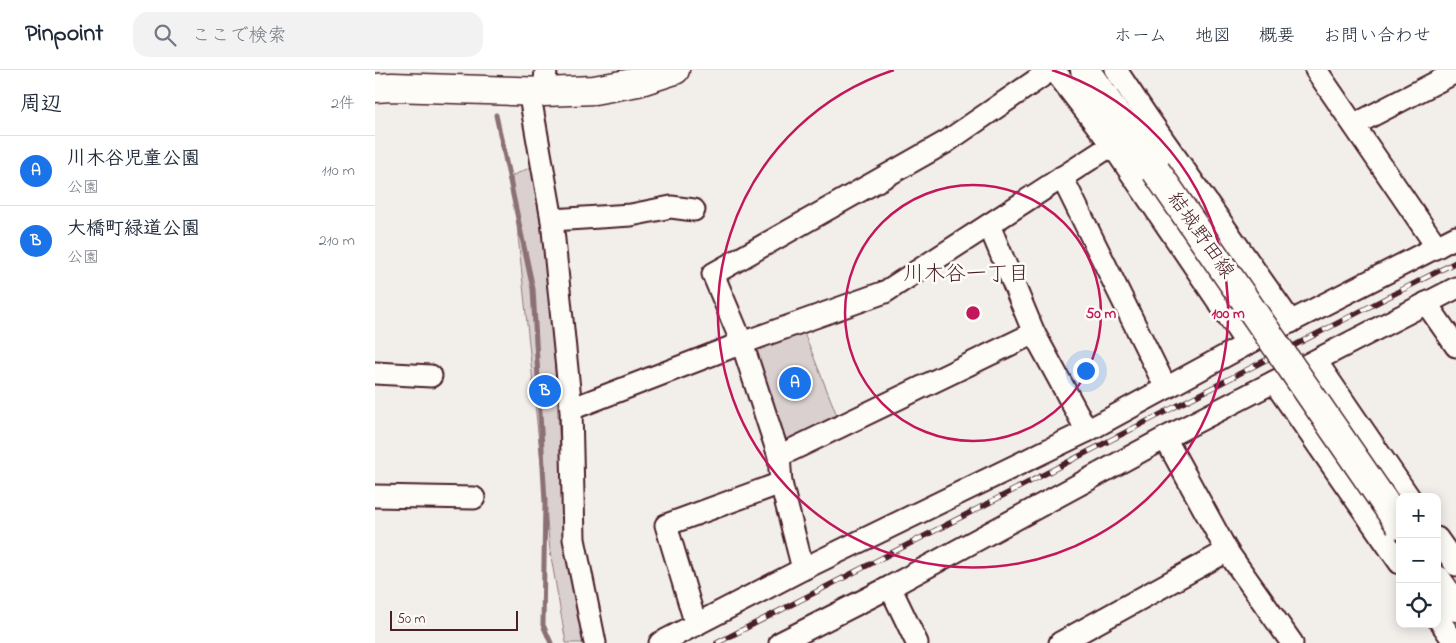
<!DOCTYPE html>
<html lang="ja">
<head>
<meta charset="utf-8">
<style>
	body { margin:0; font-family:"Indie Flower","Klee One",sans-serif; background:#f2f2f3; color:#1f2937 }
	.controls { position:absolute; right:15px; bottom:15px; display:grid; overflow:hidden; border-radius:10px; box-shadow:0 2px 12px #0003 }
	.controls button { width:45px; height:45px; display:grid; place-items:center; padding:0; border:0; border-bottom:1px solid #e0e1e3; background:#fff; color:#1f2937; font:25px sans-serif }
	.scale { position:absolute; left:15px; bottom:12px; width:128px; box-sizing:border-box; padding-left:5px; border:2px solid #4a1f2b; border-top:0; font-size:14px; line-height:18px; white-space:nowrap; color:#4a1f2b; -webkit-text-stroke:4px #fdfcf7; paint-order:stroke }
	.you { position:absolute; left:710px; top:300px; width:18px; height:18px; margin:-12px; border:4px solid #fff; border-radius:50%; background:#1a73e8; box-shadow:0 0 0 8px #1a73e833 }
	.badge { display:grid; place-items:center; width:32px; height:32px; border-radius:50%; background:#1a73e8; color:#fff; font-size:16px; font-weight:700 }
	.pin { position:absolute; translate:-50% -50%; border:2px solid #fff; box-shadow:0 1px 5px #0006 }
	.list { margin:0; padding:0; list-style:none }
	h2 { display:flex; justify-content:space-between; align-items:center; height:65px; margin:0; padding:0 20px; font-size:21px }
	h2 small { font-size:16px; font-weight:400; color:#747a83 }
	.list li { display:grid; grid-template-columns:32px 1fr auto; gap:15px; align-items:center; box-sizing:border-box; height:70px; padding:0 20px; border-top:1px solid #e0e1e3 }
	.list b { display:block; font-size:19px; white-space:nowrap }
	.list p { margin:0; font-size:16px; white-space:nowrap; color:#747a83 }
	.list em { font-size:16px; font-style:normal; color:#747a83 }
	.icon { flex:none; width:28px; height:28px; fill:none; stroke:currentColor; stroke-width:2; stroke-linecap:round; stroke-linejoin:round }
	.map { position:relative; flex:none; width:1081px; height:573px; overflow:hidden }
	header { display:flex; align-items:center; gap:30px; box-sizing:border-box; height:70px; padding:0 25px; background:#fff; border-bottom:1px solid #e0e1e3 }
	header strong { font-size:24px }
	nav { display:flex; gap:28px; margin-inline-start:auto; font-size:18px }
	.search { width:350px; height:45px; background:#f2f2f3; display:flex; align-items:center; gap:12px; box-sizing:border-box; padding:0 18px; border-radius:15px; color:#747a83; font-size:19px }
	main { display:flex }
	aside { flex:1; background:#fff }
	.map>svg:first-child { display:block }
</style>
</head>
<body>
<header>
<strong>Pinpoint</strong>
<div class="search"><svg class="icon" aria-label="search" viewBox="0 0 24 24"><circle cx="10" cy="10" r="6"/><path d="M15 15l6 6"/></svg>ここで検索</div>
<nav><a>ホーム</a><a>地図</a><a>概要</a><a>お問い合わせ</a></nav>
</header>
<main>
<aside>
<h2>周辺<small>2件</small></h2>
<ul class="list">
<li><span class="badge">A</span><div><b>川木谷児童公園</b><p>公園</p></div><em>110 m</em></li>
<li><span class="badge">B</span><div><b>大橋町緑道公園</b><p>公園</p></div><em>210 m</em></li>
</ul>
</aside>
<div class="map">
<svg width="1081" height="573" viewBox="0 0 1081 573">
	<rect width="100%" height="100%" fill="#f2efeb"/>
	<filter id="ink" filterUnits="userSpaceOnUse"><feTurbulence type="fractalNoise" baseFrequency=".02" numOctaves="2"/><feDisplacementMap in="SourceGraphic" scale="10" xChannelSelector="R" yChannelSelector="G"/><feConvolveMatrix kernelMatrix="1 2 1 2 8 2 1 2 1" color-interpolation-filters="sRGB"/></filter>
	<g filter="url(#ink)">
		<g fill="#d9d0cf" stroke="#92787d">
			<polygon points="167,92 188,426 215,573 191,573 175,481 137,106"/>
			<polygon points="428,260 463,348 412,376 377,279"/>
		</g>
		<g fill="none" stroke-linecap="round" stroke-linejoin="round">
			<polyline stroke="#8b6f75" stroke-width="5" points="121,45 158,219 170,432 168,555 176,573"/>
			<defs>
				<g id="minor">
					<polyline points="679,0 737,75 872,274"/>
					<polyline points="741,0 773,48 916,252"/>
					<polyline points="941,0 1062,177"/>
					<polyline points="154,21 177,150 196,339 199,469 220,573"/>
					<polyline points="169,22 171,0"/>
					<polyline points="979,55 1081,2"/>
					<polyline points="687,107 791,318"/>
					<polyline points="177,150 256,145 296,137 319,140"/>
					<polyline points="614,155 659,263 712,361"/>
					<polyline points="1051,233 1081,276"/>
					<polyline points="941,291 1034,427"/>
					<polyline points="0,303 56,306"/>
					<polyline points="899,312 1025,493"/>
					<polyline points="196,339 367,273 510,222 737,75"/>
					<polyline points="790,368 852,481 917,573"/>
					<polyline points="404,386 659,263"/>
					<polyline points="0,426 99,428"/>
					<polyline points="1062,468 1081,495"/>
					<polyline points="428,499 406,413 404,386 367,273 338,204 571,72 676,0"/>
					<polyline points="515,517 542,573"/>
					<polyline points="1062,547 1080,573"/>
					<polyline points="321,555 291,455 406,413"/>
					<polyline points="285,573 428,499 712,361 872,274 1081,167"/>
					<polyline points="405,573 515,517 790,368 1081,218"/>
					<polyline points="685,573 852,481"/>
				</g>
				<g id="major">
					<polyline points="710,0 781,101"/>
					<polyline points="0,18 17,17 169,22 219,20 263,12 300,0"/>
					<polyline points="1062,510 1081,537"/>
				</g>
			</defs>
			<use href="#minor" stroke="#4a1f2b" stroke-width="25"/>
			<use href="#major" stroke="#4a1f2b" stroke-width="31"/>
			<use href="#minor" stroke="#fdfcf7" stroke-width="21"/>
			<use href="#major" stroke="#fdfcf7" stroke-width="28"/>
			<defs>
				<polyline id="rail" points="342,573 1081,192"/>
			</defs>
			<use href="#rail" stroke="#4a1f2b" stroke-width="5.5"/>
			<use href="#rail" stroke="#fdfcf7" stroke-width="4" stroke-dasharray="11" stroke-linecap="butt"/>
			<defs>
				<polyline id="major-bridge" points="781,101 1025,455"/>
			</defs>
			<use href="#major-bridge" stroke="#4a1f2b" stroke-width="31" stroke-linecap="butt"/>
			<use href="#major-bridge" stroke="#fdfcf7" stroke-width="28"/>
		</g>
	</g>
	<g fill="none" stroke="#c2185b" stroke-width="2.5">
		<circle cx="598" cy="243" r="128"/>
		<path d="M677 0A255 255 0 1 1 519 0"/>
	</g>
	<g text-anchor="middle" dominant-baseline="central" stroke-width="5" stroke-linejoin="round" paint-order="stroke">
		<g font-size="20" fill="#4a1f2b" stroke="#fdfcf7">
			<text transform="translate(825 166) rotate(55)">結城野田線</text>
		</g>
		<g font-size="21" fill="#4a1f2b" stroke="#fdfcf7">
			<text x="591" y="205">川木谷一丁目</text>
		</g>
	</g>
	<circle cx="598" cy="243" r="8" fill="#c2185b" stroke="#fdfcf7" stroke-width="2.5"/>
	<g font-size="15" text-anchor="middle" font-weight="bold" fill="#c2185b" stroke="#fdfcf7" stroke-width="5" stroke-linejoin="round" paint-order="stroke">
		<text x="726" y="248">50 m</text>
		<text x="853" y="248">100 m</text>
	</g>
</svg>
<div class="controls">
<button>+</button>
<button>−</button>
<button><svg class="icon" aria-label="locate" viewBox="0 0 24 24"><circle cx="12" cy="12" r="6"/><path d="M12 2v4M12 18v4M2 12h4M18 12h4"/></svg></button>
</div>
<div class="scale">50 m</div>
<div class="you"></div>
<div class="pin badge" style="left:420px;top:313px">A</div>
<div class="pin badge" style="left:170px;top:321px">B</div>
</div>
</main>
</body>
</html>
